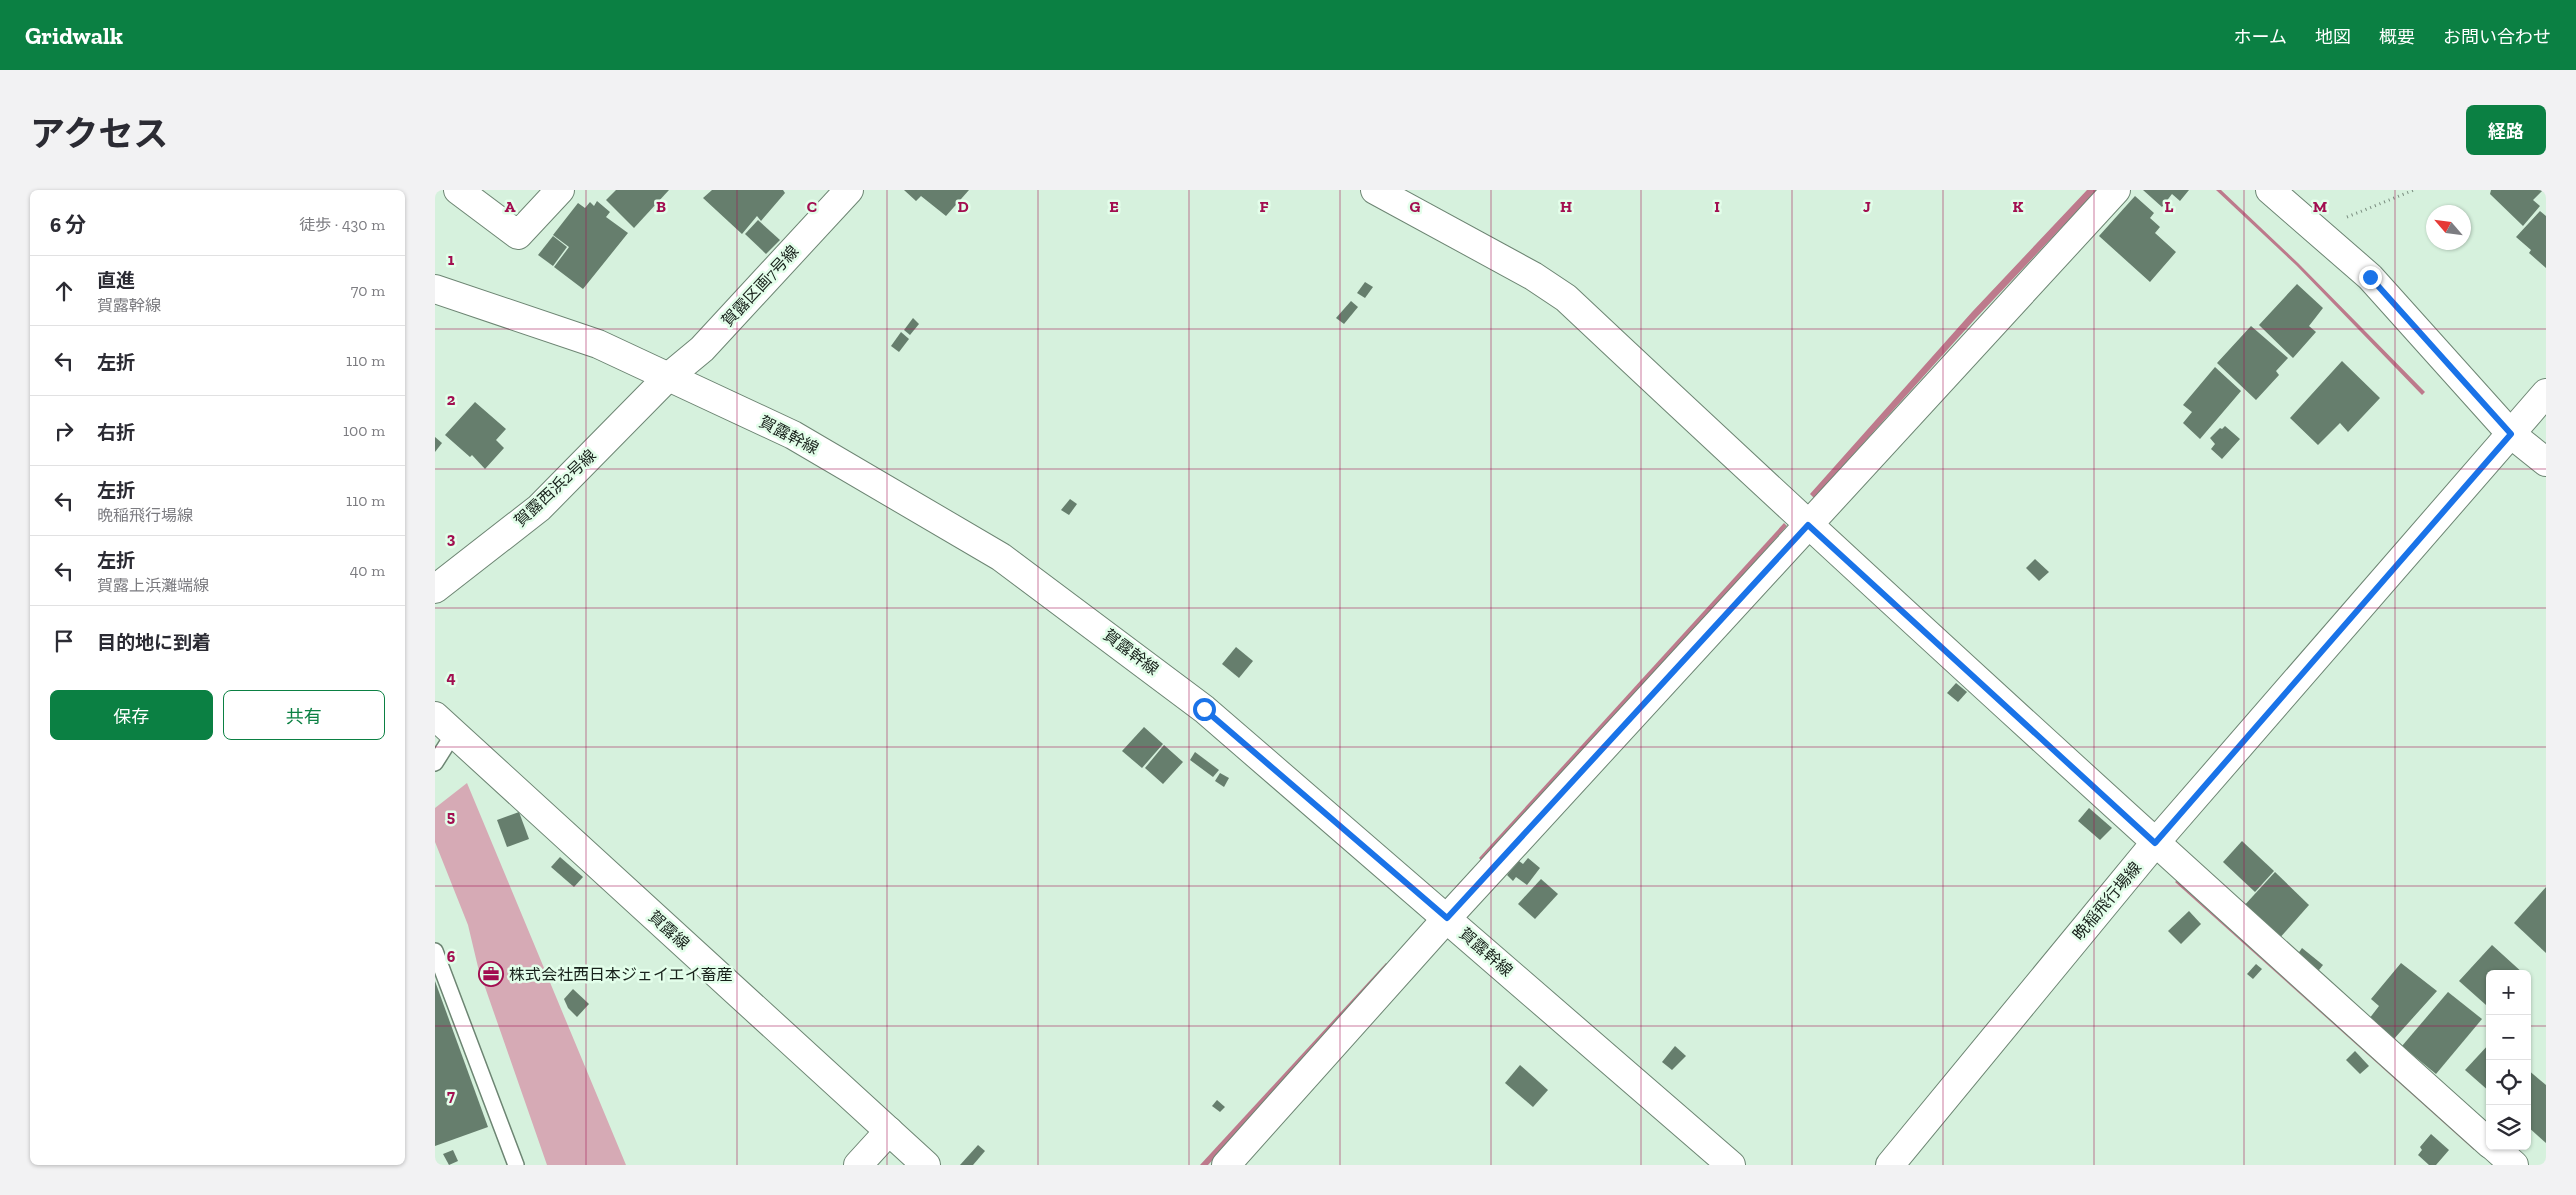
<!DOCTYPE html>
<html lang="ja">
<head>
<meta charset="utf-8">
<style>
	body { margin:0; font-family:"Zilla Slab","Noto Sans JP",serif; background:#f2f2f3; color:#2b2b33 }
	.controls { position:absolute; right:15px; bottom:15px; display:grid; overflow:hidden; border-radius:8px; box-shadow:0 1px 4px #0004 }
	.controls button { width:45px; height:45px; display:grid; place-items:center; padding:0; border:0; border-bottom:1px solid #e1e1e2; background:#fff; color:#2b2b33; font:25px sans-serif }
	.compass { position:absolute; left:1991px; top:15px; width:45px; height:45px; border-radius:50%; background:#fff; box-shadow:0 1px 4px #0004; rotate:298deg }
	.stop { position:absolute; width:15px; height:15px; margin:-11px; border:4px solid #1a73e8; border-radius:50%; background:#fff }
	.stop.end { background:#1a73e8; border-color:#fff; box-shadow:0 1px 5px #0008 }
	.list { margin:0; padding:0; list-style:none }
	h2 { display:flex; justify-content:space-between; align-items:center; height:65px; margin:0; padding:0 20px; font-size:21px }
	h2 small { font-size:16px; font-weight:400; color:#7c7c81 }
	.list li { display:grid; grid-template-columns:32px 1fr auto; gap:15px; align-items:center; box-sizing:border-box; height:70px; padding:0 20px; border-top:1px solid #e1e1e2 }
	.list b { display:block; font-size:19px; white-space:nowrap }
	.list p { margin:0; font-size:16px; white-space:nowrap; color:#7c7c81 }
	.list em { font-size:16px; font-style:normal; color:#7c7c81 }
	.actions { display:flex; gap:10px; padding:15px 20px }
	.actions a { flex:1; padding:11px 0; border:1px solid #0b8043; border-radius:8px; text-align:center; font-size:18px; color:#0b8043 }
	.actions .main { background:#0b8043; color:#fff }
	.icon { flex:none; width:28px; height:28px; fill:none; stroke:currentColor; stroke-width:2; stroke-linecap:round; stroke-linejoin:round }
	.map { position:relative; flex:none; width:2111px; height:975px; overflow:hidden; border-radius:8px }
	header { display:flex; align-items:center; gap:30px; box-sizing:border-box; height:70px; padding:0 25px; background:#0b8043; color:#fff }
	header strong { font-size:24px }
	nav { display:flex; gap:28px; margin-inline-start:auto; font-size:18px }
	.intro { display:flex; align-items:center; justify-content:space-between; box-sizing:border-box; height:120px; padding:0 30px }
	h1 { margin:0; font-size:35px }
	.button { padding:12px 22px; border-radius:8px; background:#0b8043; color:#fff; font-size:18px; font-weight:700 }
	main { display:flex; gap:30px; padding:0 30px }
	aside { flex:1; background:#fff; border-radius:8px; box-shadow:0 1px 4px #0004 }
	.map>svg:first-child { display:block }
</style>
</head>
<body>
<header>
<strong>Gridwalk</strong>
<nav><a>ホーム</a><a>地図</a><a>概要</a><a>お問い合わせ</a></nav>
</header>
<div class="intro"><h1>アクセス</h1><a class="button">経路</a></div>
<main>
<aside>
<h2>6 分<small>徒歩 · 430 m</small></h2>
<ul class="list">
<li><svg class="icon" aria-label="ahead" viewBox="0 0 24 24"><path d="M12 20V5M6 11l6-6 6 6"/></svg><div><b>直進</b><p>賀露幹線</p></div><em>70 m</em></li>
<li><svg class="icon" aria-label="left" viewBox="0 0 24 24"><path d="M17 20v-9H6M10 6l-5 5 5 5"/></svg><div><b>左折</b></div><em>110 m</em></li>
<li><svg class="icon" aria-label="right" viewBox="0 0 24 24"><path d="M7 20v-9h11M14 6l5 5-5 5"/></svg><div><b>右折</b></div><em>100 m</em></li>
<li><svg class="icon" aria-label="left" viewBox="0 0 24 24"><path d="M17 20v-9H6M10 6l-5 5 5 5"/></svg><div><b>左折</b><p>晩稲飛行場線</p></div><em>110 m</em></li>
<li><svg class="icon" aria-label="left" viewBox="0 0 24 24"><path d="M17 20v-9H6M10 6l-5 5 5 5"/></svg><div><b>左折</b><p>賀露上浜灘端線</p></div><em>40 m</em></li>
<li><svg class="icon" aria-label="arrive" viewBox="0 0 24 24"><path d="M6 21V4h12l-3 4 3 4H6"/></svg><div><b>目的地に到着</b></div></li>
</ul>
<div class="actions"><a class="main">保存</a><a>共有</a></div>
</aside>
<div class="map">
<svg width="2111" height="975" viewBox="0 0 2111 975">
	<rect width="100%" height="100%" fill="#d6f1dd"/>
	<polygon fill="#d6aab5" points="32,593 191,975 112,975 43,777 33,735 0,652 0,618"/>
	<g fill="#bd7a8c">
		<polygon points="1652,0 1662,0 1541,128 1379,308 1375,304 1537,122"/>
		<polygon points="1781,0 1786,0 1863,73 1990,202 1987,205 1861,75"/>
		<polygon points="1349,333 1352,336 1049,673 1044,668"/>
		<polygon points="1745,688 2044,955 2039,960 1740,692"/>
		<polygon points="951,773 955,777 773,975 765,975"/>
	</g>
	<g fill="#667e6d">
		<polygon points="181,0 234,0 199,38 171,10"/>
		<polygon points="277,0 348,0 350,3 326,31 322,26 307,44 268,8"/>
		<polygon points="469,0 534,0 511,26 486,6 481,11"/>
		<polygon points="1708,0 1754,0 1745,11 1737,4 1727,17"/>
		<polygon points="2056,0 2108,0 2098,10 2105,16 2088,36 2055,4"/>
		<polygon points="1700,6 1719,23 1715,28 1725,37 1720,43 1741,62 1715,92 1664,46"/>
		<polygon points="162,11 175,22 171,27 193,43 148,99 119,77 134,57 118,45 143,13 150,18 155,12 159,16"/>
		<polygon points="2105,21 2111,26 2111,78 2094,63 2096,60 2081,47"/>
		<polygon points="323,30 345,50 331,64 310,44"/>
		<polygon points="118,46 132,57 118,76 103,65"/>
		<polygon points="930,92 938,97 930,108 922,103"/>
		<polygon points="1862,94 1888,118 1874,136 1881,142 1858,168 1824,135"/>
		<polygon points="916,111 923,117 909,134 901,128"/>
		<polygon points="478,128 484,134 475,145 469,140"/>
		<polygon points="1816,136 1853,168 1841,181 1844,185 1821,210 1782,173"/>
		<polygon points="466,142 474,149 464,162 456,156"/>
		<polygon points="1907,171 1945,208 1913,242 1905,233 1883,255 1855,228"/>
		<polygon points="1780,177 1806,201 1765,249 1748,233 1757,222 1748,215"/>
		<polygon points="40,212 71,239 61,250 69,258 50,279 37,265 35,267 10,245"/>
		<polygon points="1790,236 1805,249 1787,269 1776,259 1780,254 1775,248 1785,238 1787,239"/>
		<polygon points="0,247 7,253 0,262"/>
		<polygon points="635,309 642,314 634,325 626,320"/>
		<polygon points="1600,369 1614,382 1604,391 1591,378"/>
		<polygon points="801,457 818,471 804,488 787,474"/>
		<polygon points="1521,493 1532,502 1523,512 1512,503"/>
		<polygon points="709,537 728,554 707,578 687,561"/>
		<polygon points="729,555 748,572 728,594 710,578"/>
		<polygon points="760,562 784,580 778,587 755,570"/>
		<polygon points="785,583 794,588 789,597 780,591"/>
		<polygon points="1654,618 1677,638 1665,650 1643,631"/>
		<polygon points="84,622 94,649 72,657 62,630"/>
		<polygon points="1807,651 1839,681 1820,702 1788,672"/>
		<polygon points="125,667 148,687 139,697 116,677"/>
		<polygon points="1093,668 1105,678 1092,695 1081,687 1078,691 1072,685 1084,671 1088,674"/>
		<polygon points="1840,682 1874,715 1842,751 1807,718"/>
		<polygon points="1106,689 1123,704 1100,729 1083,714"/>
		<polygon points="2111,697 2111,763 2079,733"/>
		<polygon points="1754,721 1766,734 1746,754 1733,741"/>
		<polygon points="2057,755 2089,784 2055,784 2055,811 2051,815 2024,791"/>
		<polygon points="1867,758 1888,775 1880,785 1860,768"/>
		<polygon points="1966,773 2002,801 1958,850 1934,829 1944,816 1936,809"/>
		<polygon points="1821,774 1827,779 1818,789 1812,784"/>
		<polygon points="0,791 53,937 0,956"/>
		<polygon points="138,799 154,814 142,827 133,818 129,809"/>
		<polygon points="2013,802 2047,829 2001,884 1967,856"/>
		<polygon points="2055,853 2055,902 2030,880"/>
		<polygon points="1240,856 1251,866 1237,880 1227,872"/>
		<polygon points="1920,861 1934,876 1925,884 1911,870"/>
		<polygon points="1085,875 1113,900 1098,917 1070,893"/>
		<polygon points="2092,879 2111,895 2111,953 2092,936"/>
		<polygon points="782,910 790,917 785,922 777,916"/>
		<polygon points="1996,944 2014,960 2001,975 1994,975 1983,965 1987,960 1985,957"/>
		<polygon points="543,955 550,961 538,975 525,975"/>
		<polygon points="18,960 23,971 14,975 8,964"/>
	</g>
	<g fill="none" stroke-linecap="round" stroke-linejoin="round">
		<defs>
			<g id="service">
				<polyline points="0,573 19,543"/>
				<polyline points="0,761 81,975"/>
			</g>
			<g id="minor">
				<polyline points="23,0 83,45 125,0"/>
				<path d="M940,0L1098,86L1131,108C1435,394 1744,675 2055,954"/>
				<polyline points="0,99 163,154 358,245 566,367 769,519 1296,975"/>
				<polyline points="232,188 267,159 414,0"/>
				<polyline points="0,526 491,975"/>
				<polyline points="2058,956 2079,975"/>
				<polyline points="423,975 454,941"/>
				<polyline points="791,975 1012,728 1681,0"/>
			</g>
			<g id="tertiary">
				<polyline points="1835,0 1935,87 2076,244 2111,272"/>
				<polyline points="0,399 104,318 232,188"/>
				<polyline points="1455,975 1720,653 2111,203"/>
			</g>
		</defs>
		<use href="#service" stroke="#6d8573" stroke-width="18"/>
		<use href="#minor" stroke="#6d8573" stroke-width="30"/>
		<use href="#tertiary" stroke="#6d8573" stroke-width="30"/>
		<polyline stroke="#798c7e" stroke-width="3" stroke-dasharray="1 4" stroke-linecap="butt" points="1912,27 1979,0"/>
		<use href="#service" stroke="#fff" stroke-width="15"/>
		<use href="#minor" stroke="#fff" stroke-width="28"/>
		<use href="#tertiary" stroke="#fff" stroke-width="28"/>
	</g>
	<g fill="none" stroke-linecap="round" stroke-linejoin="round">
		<polyline stroke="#1a73e8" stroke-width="6" points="769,519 1012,728 1373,335 1720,653 2076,244 1935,87"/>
	</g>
	<path fill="none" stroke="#a20e50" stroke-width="1" stroke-opacity="0.55" d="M151,0V975M302,0V975M452,0V975M603,0V975M754,0V975M905,0V975M1056,0V975M1206,0V975M1357,0V975M1508,0V975M1659,0V975M1809,0V975M1960,0V975M0,139H2111M0,279H2111M0,418H2111M0,557H2111M0,696H2111M0,836H2055M2092,836H2111"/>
	<defs>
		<symbol id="office-ring" viewBox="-11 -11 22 22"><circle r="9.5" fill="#e3feea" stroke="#a20e50" stroke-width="1.5"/><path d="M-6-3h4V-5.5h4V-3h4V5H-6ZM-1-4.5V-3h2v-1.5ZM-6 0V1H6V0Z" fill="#a20e50"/></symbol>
	</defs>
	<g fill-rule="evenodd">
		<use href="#office-ring" x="42" y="770" width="28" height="28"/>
	</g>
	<g text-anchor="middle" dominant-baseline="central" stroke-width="5" stroke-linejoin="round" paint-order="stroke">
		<g font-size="16" fill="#18221b" stroke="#e3feea">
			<text transform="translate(325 96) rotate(-47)">賀露区画7号線</text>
			<text transform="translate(354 245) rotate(27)">賀露幹線</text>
			<text transform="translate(120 298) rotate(-43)">賀露西浜2号線</text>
			<text transform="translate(696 462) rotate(37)">賀露幹線</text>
			<text transform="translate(1672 711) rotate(-50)">晩稲飛行場線</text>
			<text transform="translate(234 740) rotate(42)">賀露線</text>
			<text transform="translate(1051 762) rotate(41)">賀露幹線</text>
		</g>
		<g font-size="16" fill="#18221b" stroke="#e3feea" text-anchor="start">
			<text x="74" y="784">株式会社西日本ジェイエイ畜産</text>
		</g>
	</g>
	<g font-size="16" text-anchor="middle" font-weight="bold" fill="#a20e50" stroke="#e3feea" stroke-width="5" stroke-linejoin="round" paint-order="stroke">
		<text x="75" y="22">A</text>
		<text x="226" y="22">B</text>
		<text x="377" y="22">C</text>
		<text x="528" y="22">D</text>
		<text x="679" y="22">E</text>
		<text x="829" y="22">F</text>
		<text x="980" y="22">G</text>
		<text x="1131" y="22">H</text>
		<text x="1282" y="22">I</text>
		<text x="1432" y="22">J</text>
		<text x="1583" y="22">K</text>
		<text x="1734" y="22">L</text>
		<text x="1885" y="22">M</text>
		<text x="16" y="75">1</text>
		<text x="16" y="215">2</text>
		<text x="16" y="354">3</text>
		<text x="16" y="493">4</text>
		<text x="16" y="632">5</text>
		<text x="16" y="772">6</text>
		<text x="16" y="911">7</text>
	</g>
</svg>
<div class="controls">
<button>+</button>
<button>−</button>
<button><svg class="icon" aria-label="locate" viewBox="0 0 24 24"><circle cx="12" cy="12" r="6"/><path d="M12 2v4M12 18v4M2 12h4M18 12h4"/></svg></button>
<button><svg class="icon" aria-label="layers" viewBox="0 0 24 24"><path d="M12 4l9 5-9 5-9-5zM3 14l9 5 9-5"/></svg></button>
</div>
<svg class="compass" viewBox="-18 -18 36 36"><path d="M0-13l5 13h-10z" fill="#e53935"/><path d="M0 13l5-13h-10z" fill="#7c7c81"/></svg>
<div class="stop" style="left:769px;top:519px"></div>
<div class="stop end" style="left:1935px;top:87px"></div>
</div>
</main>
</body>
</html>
